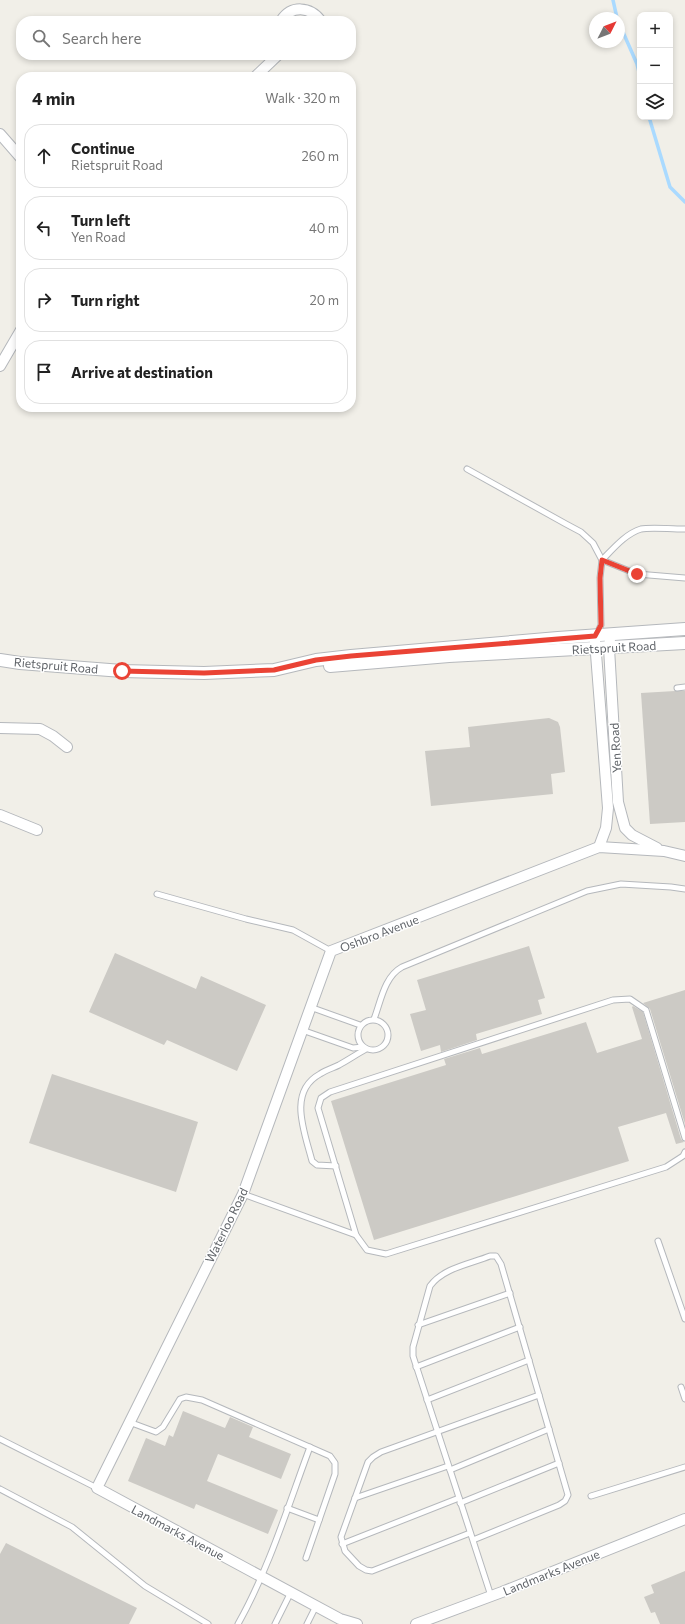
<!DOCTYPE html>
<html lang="en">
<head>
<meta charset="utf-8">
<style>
	body { margin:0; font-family:Commissioner,sans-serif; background:#f2f2f2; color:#222 }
	.controls { position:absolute; right:12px; top:12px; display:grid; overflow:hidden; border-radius:8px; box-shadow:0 2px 6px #0003 }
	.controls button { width:36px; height:36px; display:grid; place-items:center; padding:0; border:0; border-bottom:1px solid #e0e0e0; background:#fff; color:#222; font:20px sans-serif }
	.compass { position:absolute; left:589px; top:12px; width:36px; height:36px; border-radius:50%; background:#fff; box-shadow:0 2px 6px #0003; rotate:48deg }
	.stop { position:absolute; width:12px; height:12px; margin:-9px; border:3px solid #ea4335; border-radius:50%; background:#fff }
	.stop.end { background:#ea4335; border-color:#fff; box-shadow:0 1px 4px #0008 }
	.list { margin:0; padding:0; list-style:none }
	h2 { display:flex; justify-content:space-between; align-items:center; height:52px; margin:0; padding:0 16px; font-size:17px }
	h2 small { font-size:13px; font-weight:400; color:#767676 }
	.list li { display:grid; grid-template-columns:26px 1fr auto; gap:12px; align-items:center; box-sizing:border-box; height:64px; margin:0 8px 8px; padding:0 8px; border:1px solid #e0e0e0; border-radius:16px }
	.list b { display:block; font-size:15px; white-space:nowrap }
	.list p { margin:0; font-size:13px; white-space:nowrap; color:#767676 }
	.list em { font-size:13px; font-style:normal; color:#767676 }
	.icon { flex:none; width:22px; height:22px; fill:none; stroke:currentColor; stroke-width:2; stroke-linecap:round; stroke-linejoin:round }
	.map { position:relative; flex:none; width:685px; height:1624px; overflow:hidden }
	.search { position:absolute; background:#fff; box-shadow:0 2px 6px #0003; left:16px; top:16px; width:340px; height:44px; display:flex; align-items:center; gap:10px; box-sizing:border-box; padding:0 14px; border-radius:16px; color:#767676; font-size:15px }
	.panel { position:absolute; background:#fff; box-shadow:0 2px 6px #0003; left:16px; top:72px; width:340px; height:340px; border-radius:16px }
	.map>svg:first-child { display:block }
</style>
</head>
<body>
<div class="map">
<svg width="685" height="1624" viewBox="0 0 685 1624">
	<rect width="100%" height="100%" fill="#f1efe8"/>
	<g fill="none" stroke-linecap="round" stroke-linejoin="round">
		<g stroke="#aadaff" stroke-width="3.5">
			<polyline points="613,0 617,18"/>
			<polyline points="619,23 637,64 640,76"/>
			<polyline points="649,117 670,187 685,202"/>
		</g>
	</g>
	<g fill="#cccac5">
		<polygon points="675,691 685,691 685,822 650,824 641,693"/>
		<polygon points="549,718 558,722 560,727 565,772 551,774 553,794 431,806 425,751 470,747 468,727"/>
		<polygon points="529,946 545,998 538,1000 542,1014 476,1034 477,1040 441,1052 440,1045 421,1051 410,1014 426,1010 417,980"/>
		<polygon points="115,953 196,989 201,976 266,1005 237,1071 167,1040 164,1045 89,1012"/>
		<polygon points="685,990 685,1124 650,1009 643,1003"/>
		<polygon points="633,1006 643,1012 681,1139 684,1142 676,1144 666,1113 618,1127 629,1161 374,1240 331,1101 446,1065 444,1059 480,1048 482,1054 586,1022 597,1053 642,1039 632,1007"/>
		<polygon points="52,1074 198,1122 176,1192 29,1143"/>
		<polygon points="183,1411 225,1428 230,1417 253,1427 249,1437 291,1454 281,1479 218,1454 207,1481 278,1510 268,1534 196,1504 194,1509 128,1481 146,1438 165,1446 169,1435 173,1437"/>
		<polygon points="6,1543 137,1608 129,1624 0,1624 0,1554"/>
		<polygon points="685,1571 685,1624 660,1624 655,1612 651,1613 644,1597 654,1593 651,1585"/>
	</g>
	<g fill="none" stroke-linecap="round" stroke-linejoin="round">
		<defs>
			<g id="service">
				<polyline points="467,469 566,524 581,532 593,543 602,560 600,578 601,625 597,634"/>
				<path d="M685,529C675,529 649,527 641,529C625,534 613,549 602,560L637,574L685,578"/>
				<polyline points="677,688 685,687"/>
				<polyline points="157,894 246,919 293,930 331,951"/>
				<polyline points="310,1007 360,1025"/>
				<path d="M374,1019C381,1001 384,977 402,967L587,891L621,884L671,887L685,889"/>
				<circle cx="373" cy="1035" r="15"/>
				<polyline points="302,1030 353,1048 363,1047"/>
				<polyline points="685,1138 646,1010 630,999 613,1000 330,1092 321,1098 318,1108 356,1235 367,1250 386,1254 666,1167 683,1156 685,1152"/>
				<path d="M336,1166L317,1165L312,1161C305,1133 287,1092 320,1074C326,1070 333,1068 339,1065C348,1060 357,1054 366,1049"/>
				<polyline points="243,1194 356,1235"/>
				<polyline points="658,1241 685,1319"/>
				<polyline points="418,1325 510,1293"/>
				<polyline points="416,1367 520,1327"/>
				<polyline points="681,1387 685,1399"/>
				<polyline points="427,1400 529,1360"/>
				<polyline points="129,1422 156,1432 163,1427 180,1399 186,1397 202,1400 330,1456 335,1463 335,1474 306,1558"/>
				<polyline points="0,1439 97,1488"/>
				<polyline points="450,1470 549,1429"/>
				<polyline points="0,1489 72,1527 145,1586 208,1624"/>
				<polyline points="591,1496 685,1467"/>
				<polyline points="355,1498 448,1466"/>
				<polyline points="460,1503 559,1463"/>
				<polyline points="287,1508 319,1520"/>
				<polyline points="470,1533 372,1571 366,1570 359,1566 345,1551 341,1537 368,1462 373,1457 381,1452 539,1395"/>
				<path d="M473,1540L559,1505L565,1501L568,1495L501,1264L496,1256H490C470,1264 443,1268 430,1286L413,1347V1356L491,1596"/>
				<polyline points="342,1544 459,1498"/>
				<path d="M238,1624C269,1569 288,1506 310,1447"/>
				<polyline points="275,1624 291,1592"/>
				<polyline points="307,1624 316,1606"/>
			</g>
			<g id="minor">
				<path d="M281,21C291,5 310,6 321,21"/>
				<polyline points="255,77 278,55"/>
				<polyline points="0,134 21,158"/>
				<polyline points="0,366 21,330"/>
				<polyline points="610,639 609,648 618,802 625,828 632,835 657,848"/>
				<polyline points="595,641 608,808 606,828 599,847"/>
				<polyline points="0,728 40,729 53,736 67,747"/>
				<polyline points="0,815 37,830"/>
				<polyline points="357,1624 340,1619 97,1488 243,1194 331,951 599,847 664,851 685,856"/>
				<polyline points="416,1624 502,1592 685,1519"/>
			</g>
			<g id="tertiary">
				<polyline points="0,660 20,663 122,671 204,673 274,670 316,660 351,656 558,638 685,629"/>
				<polyline points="330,666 449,656 685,643"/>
			</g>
		</defs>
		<use href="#service" stroke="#b5b8bc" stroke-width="7"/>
		<use href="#minor" stroke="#b5b8bc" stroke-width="12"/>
		<use href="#tertiary" stroke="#b5b8bc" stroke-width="14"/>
		<use href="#service" stroke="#fff" stroke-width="5"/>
		<use href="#minor" stroke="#fff" stroke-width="10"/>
		<use href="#tertiary" stroke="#fff" stroke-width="12"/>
	</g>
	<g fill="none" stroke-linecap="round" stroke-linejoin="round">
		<polyline stroke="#ea4335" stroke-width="5" points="122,671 204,673 274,670 316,660 351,656 595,636 601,625 600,578 602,560 637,574"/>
	</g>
	<g text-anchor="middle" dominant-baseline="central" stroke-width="3" stroke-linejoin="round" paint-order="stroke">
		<g font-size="12" fill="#5f6368" stroke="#fff">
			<text transform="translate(614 647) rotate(-3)">Rietspruit Road</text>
			<text transform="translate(56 665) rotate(5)">Rietspruit Road</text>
			<text transform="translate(615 748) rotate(-93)">Yen Road</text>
			<text transform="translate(379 933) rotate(-21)">Oshbro Avenue</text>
			<text transform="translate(226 1225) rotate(-64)">Waterloo Road</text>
			<text transform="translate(178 1532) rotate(28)">Landmarks Avenue</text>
			<text transform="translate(551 1572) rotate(-22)">Landmarks Avenue</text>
		</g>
	</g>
</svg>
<div class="controls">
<button>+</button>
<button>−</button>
<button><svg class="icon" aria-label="layers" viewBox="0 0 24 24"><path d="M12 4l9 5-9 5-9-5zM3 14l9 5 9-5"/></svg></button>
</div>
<svg class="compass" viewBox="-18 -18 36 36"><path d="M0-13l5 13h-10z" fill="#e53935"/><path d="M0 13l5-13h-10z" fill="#767676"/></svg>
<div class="stop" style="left:122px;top:671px"></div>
<div class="stop end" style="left:637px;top:574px"></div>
<div class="search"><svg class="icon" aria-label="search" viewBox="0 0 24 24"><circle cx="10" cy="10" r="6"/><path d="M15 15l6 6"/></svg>Search here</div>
<section class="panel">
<h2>4 min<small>Walk · 320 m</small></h2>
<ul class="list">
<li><svg class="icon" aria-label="ahead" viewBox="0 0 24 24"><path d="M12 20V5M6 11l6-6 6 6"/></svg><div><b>Continue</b><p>Rietspruit Road</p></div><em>260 m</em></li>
<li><svg class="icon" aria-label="left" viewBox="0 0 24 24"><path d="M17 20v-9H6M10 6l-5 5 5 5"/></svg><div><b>Turn left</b><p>Yen Road</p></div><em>40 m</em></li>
<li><svg class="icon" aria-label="right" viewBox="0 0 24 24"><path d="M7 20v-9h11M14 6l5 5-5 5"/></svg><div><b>Turn right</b></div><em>20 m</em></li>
<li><svg class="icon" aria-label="arrive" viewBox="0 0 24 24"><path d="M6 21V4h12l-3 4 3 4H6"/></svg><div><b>Arrive at destination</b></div></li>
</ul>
</section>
</div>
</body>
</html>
